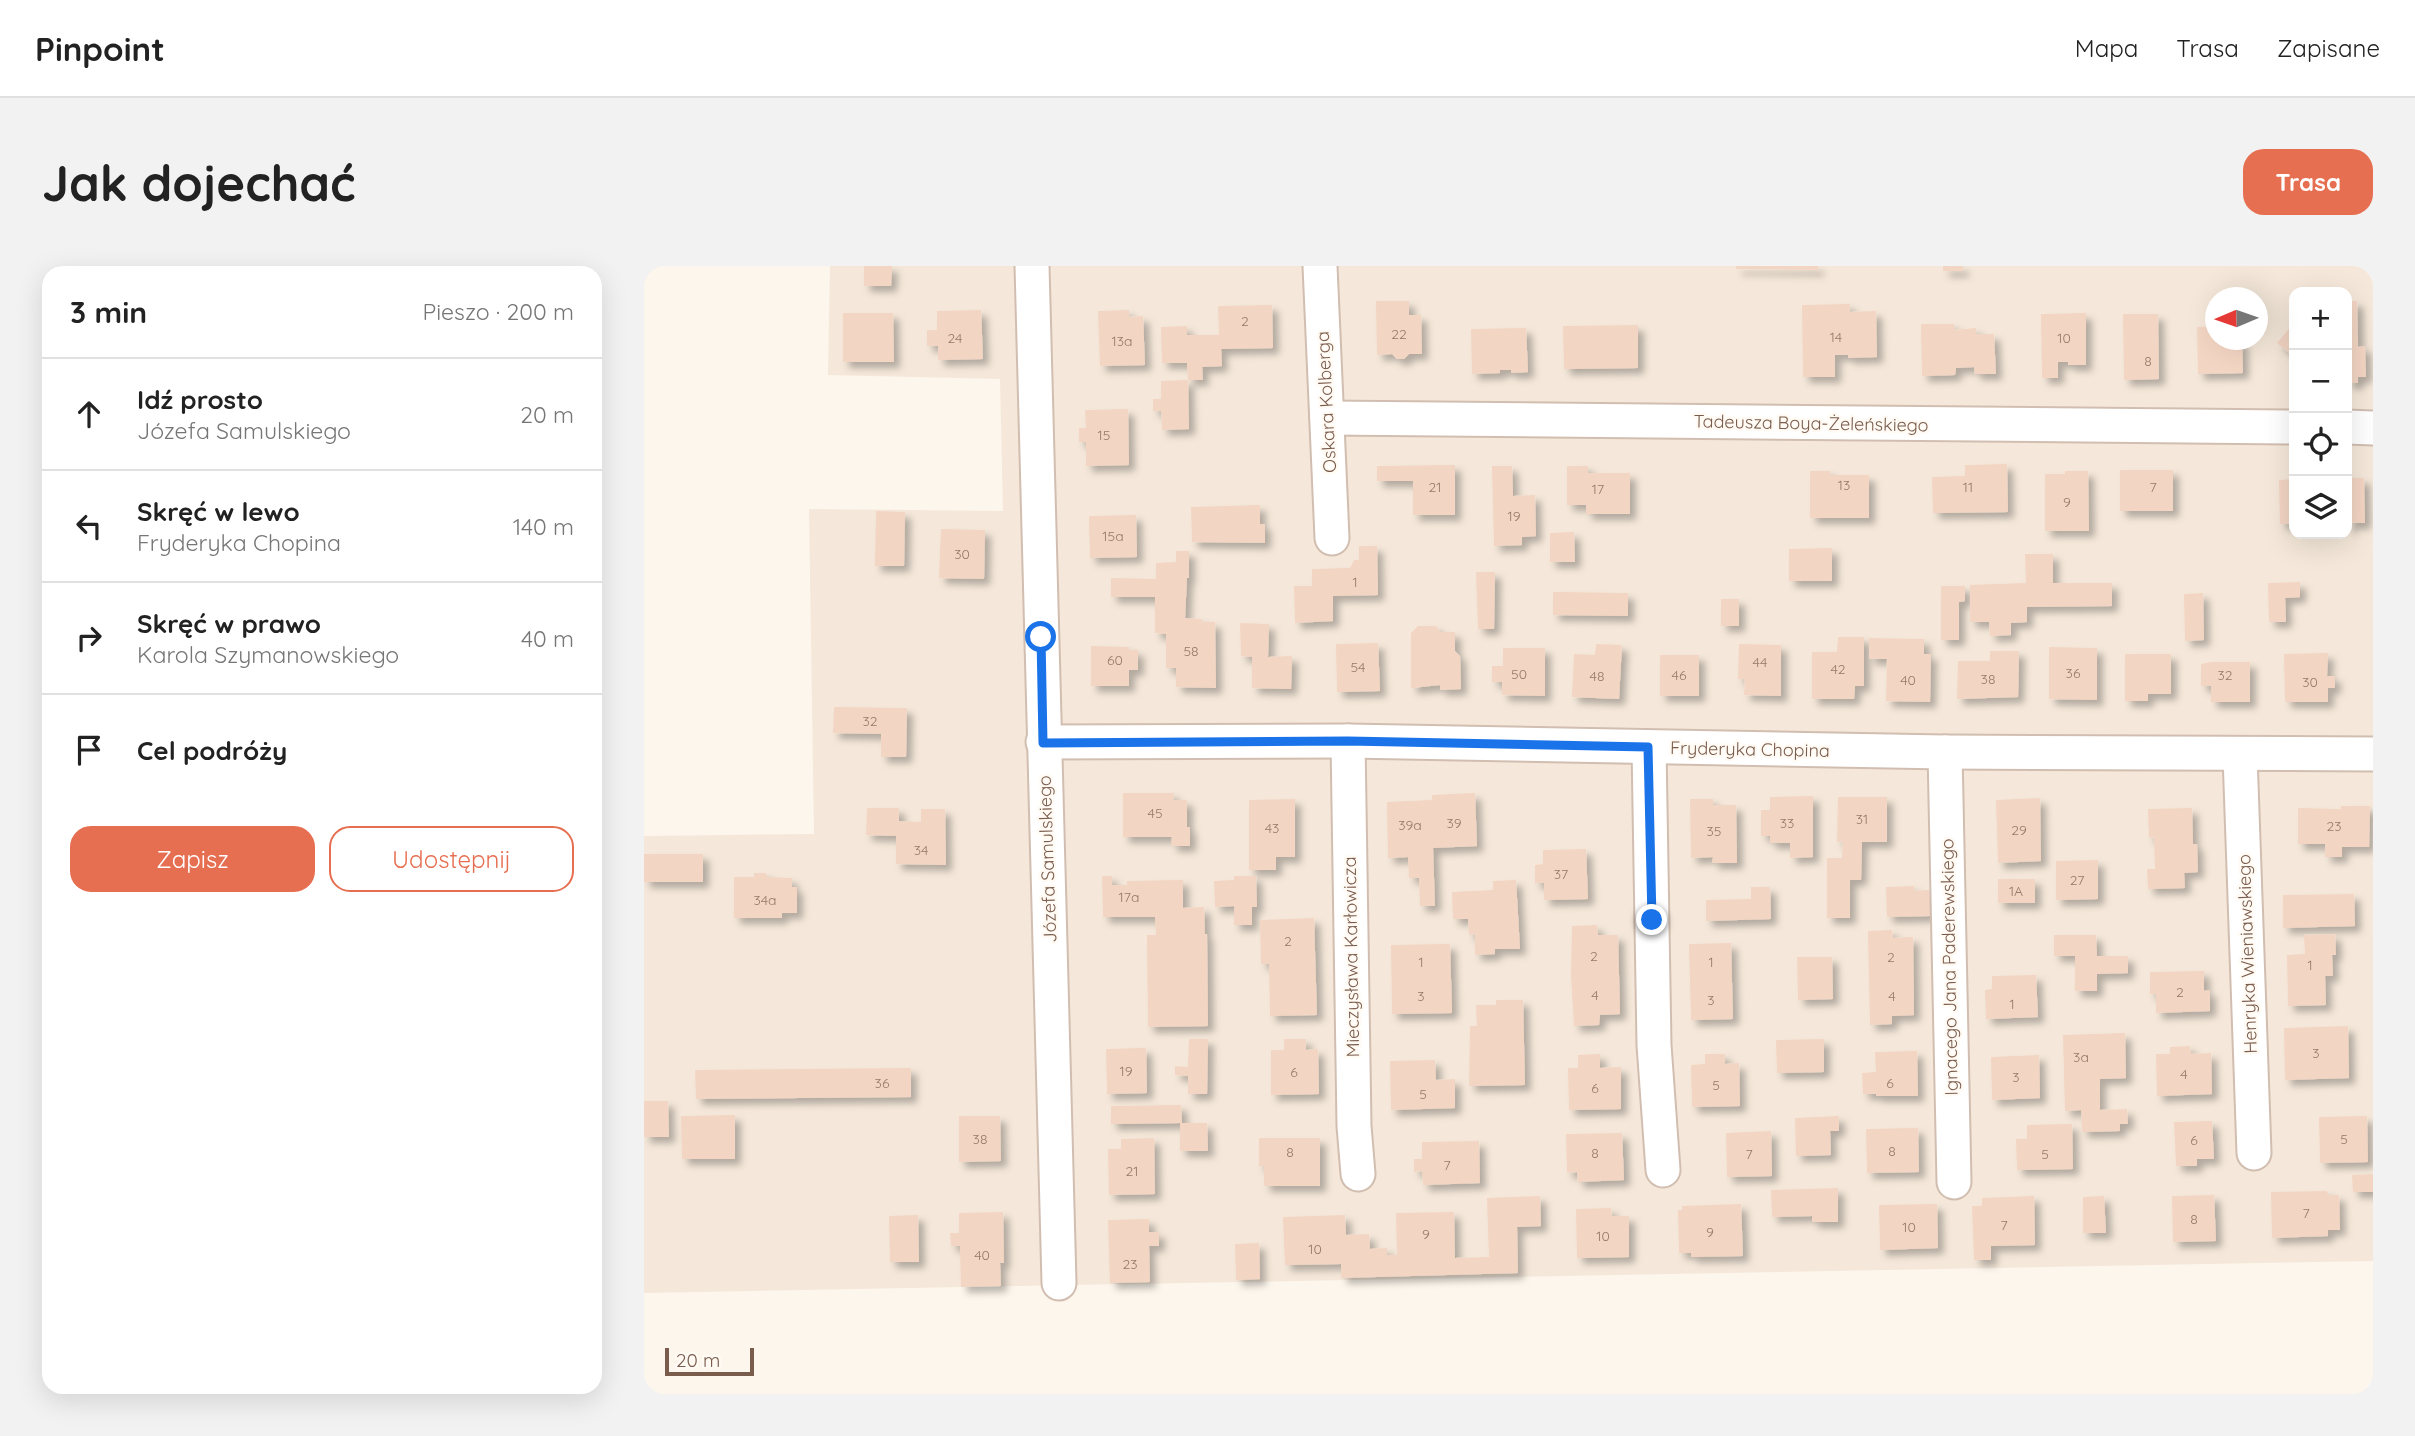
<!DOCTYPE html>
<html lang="pl">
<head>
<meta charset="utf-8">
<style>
	body { margin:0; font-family:Quicksand,sans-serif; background:#f2f2f2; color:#222 }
	.controls { position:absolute; right:21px; top:21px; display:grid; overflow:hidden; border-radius:14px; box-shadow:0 7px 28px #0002 }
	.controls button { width:63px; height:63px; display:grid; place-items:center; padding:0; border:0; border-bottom:2px solid #e0e0e0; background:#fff; color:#222; font:35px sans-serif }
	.compass { position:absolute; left:1561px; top:21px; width:63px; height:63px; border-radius:50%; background:#fff; box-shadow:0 7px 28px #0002; rotate:268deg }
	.scale { position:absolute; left:21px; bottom:18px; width:89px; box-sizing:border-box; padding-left:7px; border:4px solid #7a5c4d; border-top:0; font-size:19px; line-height:24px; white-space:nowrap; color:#7a5c4d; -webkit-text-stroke:5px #fffaf3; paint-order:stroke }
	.stop { position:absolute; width:21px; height:21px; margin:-16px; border:5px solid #1a73e8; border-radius:50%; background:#fff }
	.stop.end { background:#1a73e8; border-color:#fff; box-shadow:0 2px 7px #0008 }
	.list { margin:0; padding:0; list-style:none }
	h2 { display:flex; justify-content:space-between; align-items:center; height:91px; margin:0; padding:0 28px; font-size:30px }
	h2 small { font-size:23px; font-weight:400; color:#767676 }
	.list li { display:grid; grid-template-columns:46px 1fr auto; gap:21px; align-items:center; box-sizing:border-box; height:112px; padding:0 28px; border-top:2px solid #e0e0e0 }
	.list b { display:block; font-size:26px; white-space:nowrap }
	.list p { margin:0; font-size:23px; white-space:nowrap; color:#767676 }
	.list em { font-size:23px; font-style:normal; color:#767676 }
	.actions { display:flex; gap:14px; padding:21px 28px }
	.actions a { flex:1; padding:16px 0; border:2px solid #e76f51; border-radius:21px; text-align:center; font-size:24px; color:#e76f51 }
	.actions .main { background:#e76f51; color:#fff }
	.icon { flex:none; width:38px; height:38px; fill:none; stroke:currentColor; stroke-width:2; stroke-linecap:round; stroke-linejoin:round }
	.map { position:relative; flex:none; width:1729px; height:1128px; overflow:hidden; border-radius:21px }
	header { display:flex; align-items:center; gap:42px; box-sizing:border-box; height:98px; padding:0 35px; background:#fff; border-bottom:2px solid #e0e0e0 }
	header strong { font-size:33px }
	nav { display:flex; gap:38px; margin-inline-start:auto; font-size:24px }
	.intro { display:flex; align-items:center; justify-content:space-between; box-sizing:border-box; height:168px; padding:0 42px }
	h1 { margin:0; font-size:49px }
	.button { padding:18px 32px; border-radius:21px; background:#e76f51; color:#fff; font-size:24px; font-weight:700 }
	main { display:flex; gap:42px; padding:0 42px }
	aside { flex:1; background:#fff; border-radius:21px; box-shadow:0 7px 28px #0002 }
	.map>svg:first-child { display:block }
</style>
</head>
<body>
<header>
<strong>Pinpoint</strong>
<nav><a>Mapa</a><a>Trasa</a><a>Zapisane</a></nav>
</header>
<div class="intro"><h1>Jak dojechać</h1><a class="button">Trasa</a></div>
<main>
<aside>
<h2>3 min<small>Pieszo · 200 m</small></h2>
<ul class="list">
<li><svg class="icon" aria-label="ahead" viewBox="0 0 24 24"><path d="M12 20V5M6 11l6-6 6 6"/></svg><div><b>Idź prosto</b><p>Józefa Samulskiego</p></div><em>20 m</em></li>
<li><svg class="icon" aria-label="left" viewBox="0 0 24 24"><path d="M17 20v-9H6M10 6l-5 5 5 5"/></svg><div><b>Skręć w lewo</b><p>Fryderyka Chopina</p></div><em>140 m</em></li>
<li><svg class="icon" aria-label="right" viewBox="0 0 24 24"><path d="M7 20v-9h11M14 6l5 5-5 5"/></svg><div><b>Skręć w prawo</b><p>Karola Szymanowskiego</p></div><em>40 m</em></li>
<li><svg class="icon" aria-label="arrive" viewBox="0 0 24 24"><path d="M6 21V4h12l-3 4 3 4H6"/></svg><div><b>Cel podróży</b></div></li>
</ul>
<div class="actions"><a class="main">Zapisz</a><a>Udostępnij</a></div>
</aside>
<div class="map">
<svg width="1729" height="1128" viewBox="0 0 1729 1128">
	<defs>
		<filter id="shadow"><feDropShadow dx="6" dy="6" stdDeviation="3.5" flood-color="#0004"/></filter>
	</defs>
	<rect width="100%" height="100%" fill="#fdf6ec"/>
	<path fill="#f5e8da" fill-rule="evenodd" d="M186,0H1729V995L0,1027V570L170,568L165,243L359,245L356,113L184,109ZM1650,26H1703V268H1650ZM1572,32H1614V74H1572Z"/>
	<g fill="#f3d5c3" filter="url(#shadow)">
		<polygon points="220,0 248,0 247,20 220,20"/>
		<polygon points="1092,0 1174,0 1174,4 1092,3"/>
		<rect x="1299" y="0" width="20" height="5"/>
		<polygon points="732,35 765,35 765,49 777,49 778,88 765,88 760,93 753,93 748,88 733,89"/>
		<polygon points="1703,35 1713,35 1714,81 1721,80 1722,111 1714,111 1714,117 1703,117"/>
		<polygon points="1206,38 1206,46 1232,45 1233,91 1204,92 1204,89 1191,89 1191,111 1159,111 1158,39"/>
		<polygon points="628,39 629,82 577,83 578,100 558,101 559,114 544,114 545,163 518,164 517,145 509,145 509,133 517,133 517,115 544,114 543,97 518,97 517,61 543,60 543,69 575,69 574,40"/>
		<polygon points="337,44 339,93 294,94 294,80 283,80 283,64 293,64 293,45"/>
		<polygon points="485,44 485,51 499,50 501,99 456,100 454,45"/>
		<polygon points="199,47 249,47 250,96 199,96"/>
		<polygon points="1442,47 1442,99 1424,99 1424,96 1414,96 1414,112 1398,112 1397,48"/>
		<polygon points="1479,48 1514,48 1515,113 1480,114"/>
		<polygon points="1277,58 1310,58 1310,64 1332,62 1332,68 1350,68 1352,108 1331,108 1330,101 1312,102 1311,109 1278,110"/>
		<polygon points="994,59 994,102 920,103 919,60"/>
		<polygon points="1648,59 1650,59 1650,91 1633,77"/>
		<polygon points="1572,60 1572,74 1598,74 1599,107 1554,108 1553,61"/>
		<polygon points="882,62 884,106 867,107 867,104 856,104 856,107 828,108 827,63"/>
		<polygon points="484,143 485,199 442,200 442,176 435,176 435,162 442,162 441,144"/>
		<polygon points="1363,198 1364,246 1289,247 1288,211 1321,210 1321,199"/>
		<polygon points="811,199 811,249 769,249 769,215 733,215 733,200"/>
		<polygon points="848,200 868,200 869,230 891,229 892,270 878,271 878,279 850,280"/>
		<polygon points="923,200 944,200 944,207 986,207 986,248 942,248 942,239 923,239"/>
		<rect x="1476" y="204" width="53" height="41"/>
		<polygon points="1166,205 1186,205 1186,209 1225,209 1225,252 1166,252"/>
		<polygon points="1421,205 1444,205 1445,265 1401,265 1401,208 1421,208"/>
		<polygon points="1703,208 1705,208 1705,212 1720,212 1721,257 1706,257 1707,262 1703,262"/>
		<polygon points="1650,213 1650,258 1636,258 1635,214"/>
		<polygon points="616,239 616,258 621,258 621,277 548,276 547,241"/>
		<polygon points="232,245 261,246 260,300 231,300"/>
		<polygon points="492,249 493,291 446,292 445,250"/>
		<polygon points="297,263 341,264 340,313 295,312"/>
		<polygon points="930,266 931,296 906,296 906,267"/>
		<polygon points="715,280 733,280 734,329 689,330 689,355 651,357 650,320 668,320 668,303 706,302 710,294 715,294"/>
		<polygon points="1188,282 1188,315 1145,315 1145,283"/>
		<polygon points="532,285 545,285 545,312 543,312 541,352 558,353 558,356 571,356 572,422 532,421 532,402 522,402 522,368 511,367 511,331 467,331 467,312 512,313 512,297 532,296"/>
		<polygon points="1381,288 1409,288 1409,317 1468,317 1468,340 1383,341 1383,356 1367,357 1367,369 1346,370 1345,356 1326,356 1326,319 1382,317"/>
		<polygon points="832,306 851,306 850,363 834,363"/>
		<polygon points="1656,316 1656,331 1641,332 1642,356 1625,356 1624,317"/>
		<polygon points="1297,320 1321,320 1321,335 1315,336 1315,374 1297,374"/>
		<polygon points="909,326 984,327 984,350 909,349"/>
		<polygon points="1559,327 1560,374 1541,375 1540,328"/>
		<rect x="1077" y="333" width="18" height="27"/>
		<polygon points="596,357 625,358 624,391 648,390 647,423 608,422 608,391 597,390"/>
		<polygon points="774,360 792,360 796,366 811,366 811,385 816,390 817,423 796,424 796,419 767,422 767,367"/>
		<polygon points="1194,371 1220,371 1220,420 1211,420 1210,433 1168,433 1168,386 1193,386"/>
		<polygon points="1225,372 1280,373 1280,388 1287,388 1286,436 1242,435 1243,393 1225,393"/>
		<polygon points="734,377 736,425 693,426 692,378"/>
		<polygon points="952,378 978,379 975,433 928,431 930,388 951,389"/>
		<polygon points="1095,378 1137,379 1137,430 1100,429 1101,413 1094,413"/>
		<polygon points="447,380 485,381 485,384 494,384 494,404 485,404 485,420 447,420"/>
		<polygon points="1405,381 1453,382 1453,434 1405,433"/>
		<polygon points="859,382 901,382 901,430 858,429 858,416 848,416 848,400 859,400"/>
		<polygon points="1346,385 1375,385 1374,431 1313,433 1314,395 1346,395"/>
		<polygon points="1684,387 1683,410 1691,410 1691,422 1684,422 1684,436 1641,436 1640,388"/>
		<polygon points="1481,388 1527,388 1527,428 1504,428 1504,435 1481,435"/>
		<rect x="1016" y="389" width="39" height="41"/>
		<polygon points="1567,396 1606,396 1606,436 1567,436 1567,420 1557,420 1557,398"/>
		<polygon points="190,441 263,442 262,491 237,491 237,468 189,467"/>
		<polygon points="479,527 530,527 529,534 543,534 543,561 546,561 546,580 527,580 528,571 479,571"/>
		<polygon points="831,527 833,580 789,582 791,640 776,640 775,612 765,612 764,591 744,592 743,536 788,534 788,529"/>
		<polygon points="1169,530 1169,591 1146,592 1146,577 1126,577 1126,570 1117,570 1117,544 1126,544 1126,531"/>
		<polygon points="1194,531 1243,531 1243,576 1218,576 1217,614 1206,614 1206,652 1183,652 1183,592 1198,592 1199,575 1193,576"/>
		<polygon points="1396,532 1397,595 1354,597 1352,534"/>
		<polygon points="651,533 651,591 632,591 632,604 605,604 605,534"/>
		<polygon points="1046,533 1069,533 1069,539 1092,539 1093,597 1068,597 1069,591 1047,592"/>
		<polygon points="1697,540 1726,540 1725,581 1698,581 1698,591 1681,591 1681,578 1654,578 1654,542 1697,543"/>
		<polygon points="223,542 255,542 255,555 277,556 277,543 301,543 302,599 252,598 252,570 222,569"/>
		<polygon points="1548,542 1549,578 1553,578 1554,606 1540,607 1541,622 1504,623 1503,603 1511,603 1510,571 1505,572 1504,543"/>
		<polygon points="942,583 944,633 900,634 900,617 891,617 891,599 899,598 899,584"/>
		<rect x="0" y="588" width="59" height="28"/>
		<polygon points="1454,594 1454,633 1412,634 1412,595"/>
		<polygon points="110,607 122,607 123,611 148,612 148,621 153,621 153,647 138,647 138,652 90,652 90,611 110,611"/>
		<polygon points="458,610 468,610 468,619 483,619 483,615 539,614 539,642 560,641 561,668 563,668 564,760 504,761 503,669 512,669 511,651 459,651"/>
		<polygon points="590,610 612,610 613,641 608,641 608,659 590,659 590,640 571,641 570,615 590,614"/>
		<rect x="1354" y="613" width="37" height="24"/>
		<polygon points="872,614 876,683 851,683 851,688 831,689 831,668 825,669 824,653 809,653 808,626 849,624 849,615"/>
		<polygon points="1270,620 1270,625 1285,624 1286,650 1243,651 1242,621"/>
		<polygon points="1107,621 1126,621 1127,653 1062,655 1062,634 1107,633"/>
		<polygon points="1710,628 1711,660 1639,662 1639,629"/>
		<polygon points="670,652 673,749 626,750 625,698 617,698 616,654"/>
		<polygon points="953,659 954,669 974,669 976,748 956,749 955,759 930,760 927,710 928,660"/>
		<polygon points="1248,664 1249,672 1269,671 1270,749 1248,750 1248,758 1226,759 1224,665"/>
		<polygon points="1691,668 1692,689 1688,689 1689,710 1681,710 1682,739 1644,740 1643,689 1661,688 1660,669"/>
		<polygon points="1410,669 1452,669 1453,690 1484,690 1484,707 1453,708 1453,725 1431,725 1431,690 1410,690"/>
		<polygon points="1087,677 1089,753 1047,754 1045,678"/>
		<polygon points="806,678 808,747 748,748 747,679"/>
		<polygon points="1153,691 1188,691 1189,733 1154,734"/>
		<polygon points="1560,705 1560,725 1566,724 1566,745 1512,747 1512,728 1506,728 1506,706"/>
		<polygon points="1392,709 1394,751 1342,753 1341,724 1348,723 1348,710"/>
		<polygon points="852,734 879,734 881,819 825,820 826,760 833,760 832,739 852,739"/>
		<polygon points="1704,760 1705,812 1641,814 1640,762"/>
		<polygon points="1481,767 1482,812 1456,813 1456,844 1483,843 1484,858 1476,858 1476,865 1438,866 1437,844 1421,845 1419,769"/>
		<polygon points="545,773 564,773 563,828 544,828 544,810 531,809 531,800 544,801"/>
		<polygon points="640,773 662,773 662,784 674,783 675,828 627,829 627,784 640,784"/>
		<polygon points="1180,773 1180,806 1133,807 1132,774"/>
		<polygon points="1546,780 1547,788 1567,787 1568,828 1513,830 1512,788 1526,788 1526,781"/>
		<polygon points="502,782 503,827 463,828 462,783"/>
		<polygon points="1273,785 1274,830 1232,830 1232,828 1219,828 1218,807 1232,806 1231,786"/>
		<polygon points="956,788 956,802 977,801 977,843 925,844 924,802 934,802 934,789"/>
		<polygon points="1061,788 1081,788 1081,798 1095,797 1096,840 1048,841 1047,799 1061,798"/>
		<polygon points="1395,789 1396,832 1348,834 1347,791"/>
		<polygon points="791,794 792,814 811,813 811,842 747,844 746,795"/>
		<polygon points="267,802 267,831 52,833 51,804"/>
		<polygon points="0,835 24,835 25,871 0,871"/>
		<polygon points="537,839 538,857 563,857 564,885 536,885 536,857 467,858 467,840"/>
		<polygon points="91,849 91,893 38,893 37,850"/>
		<polygon points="315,850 356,850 357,895 315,896"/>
		<polygon points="1195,850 1195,865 1186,865 1187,889 1152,890 1151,852"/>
		<polygon points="1723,850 1724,896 1676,897 1675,851"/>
		<polygon points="1568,855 1570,893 1553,893 1553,900 1532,900 1530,856"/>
		<polygon points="1428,858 1429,903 1373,904 1372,873 1383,873 1383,859"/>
		<polygon points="1274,862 1275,906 1223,907 1222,863"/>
		<polygon points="1127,865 1128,910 1083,911 1082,867"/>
		<polygon points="978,867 980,914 934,916 933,906 923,907 922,868"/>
		<polygon points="510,872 511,928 465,929 464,883 477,883 477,873"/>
		<polygon points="615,872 676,872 676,920 620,920 620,900 615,900"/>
		<polygon points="835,875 836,917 779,919 778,905 770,906 770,893 778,893 778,876"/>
		<polygon points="1729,908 1729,926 1709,926 1708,909"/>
		<polygon points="1194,922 1194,956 1168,956 1168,950 1128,951 1127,924"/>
		<polygon points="1683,925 1684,929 1695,929 1696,964 1684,964 1684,970 1628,972 1627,926"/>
		<polygon points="1570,929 1572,975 1529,976 1528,930"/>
		<polygon points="896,930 897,960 873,961 874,1007 697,1012 697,998 641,999 639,951 701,949 702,969 725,968 726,983 743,982 743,989 753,989 752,947 810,946 811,992 845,991 843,932"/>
		<polygon points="1390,930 1391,979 1347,980 1347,994 1330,994 1328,940 1338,940 1338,932"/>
		<polygon points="1460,930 1462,967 1439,967 1439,931"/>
		<polygon points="1097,938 1099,990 1047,991 1047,987 1035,987 1034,944 1038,944 1038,940"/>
		<polygon points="1293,938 1294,982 1236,984 1235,939"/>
		<polygon points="967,942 968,950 985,950 985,991 933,992 932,943"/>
		<polygon points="359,946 360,997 356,997 357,1020 317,1021 316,980 307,980 306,967 315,967 315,947"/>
		<polygon points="274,949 275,996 246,996 245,950"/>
		<polygon points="505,953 505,966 515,966 515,980 505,980 506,1016 466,1017 464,954"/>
		<polygon points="615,977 616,1013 592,1014 591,978"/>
	</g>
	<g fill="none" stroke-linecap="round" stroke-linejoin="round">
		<defs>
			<g id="street">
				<polyline points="388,0 415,1017"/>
				<polyline points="676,0 688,272"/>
				<polyline points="683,152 1650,161"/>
				<polyline points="1703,161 1729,162"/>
				<polyline points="704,475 710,860 714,908"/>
				<polyline points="399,476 704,475 1301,486 1729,488"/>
				<polyline points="1005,481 1010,779 1019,904"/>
				<polyline points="1301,486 1310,916"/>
				<polyline points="1596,489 1610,887"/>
			</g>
		</defs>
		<use href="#street" stroke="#d1beb0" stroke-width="37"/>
		<use href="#street" stroke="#fff" stroke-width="33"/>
	</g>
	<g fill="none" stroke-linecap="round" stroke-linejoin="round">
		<polyline stroke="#1a73e8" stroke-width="9" points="397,371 399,477 704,475 1004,481 1008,654"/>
	</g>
	<g text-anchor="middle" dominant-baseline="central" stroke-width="5" stroke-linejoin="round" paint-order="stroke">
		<g font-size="14" fill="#987a6a">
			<text x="601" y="55">2</text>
			<text x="755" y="68">22</text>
			<text x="1192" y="71">14</text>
			<text x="311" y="72">24</text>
			<text x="1420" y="72">10</text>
			<text x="478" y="75">13a</text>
			<text x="1504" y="95">8</text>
			<text x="460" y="169">15</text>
			<text x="1200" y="219">13</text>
			<text x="791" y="221">21</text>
			<text x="1324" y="221">11</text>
			<text x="1509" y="221">7</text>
			<text x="954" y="223">17</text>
			<text x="1423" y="236">9</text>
			<text x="870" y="250">19</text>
			<text x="469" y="270">15a</text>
			<text x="318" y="288">30</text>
			<text x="711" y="316">1</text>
			<text x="547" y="385">58</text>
			<text x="471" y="394">60</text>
			<text x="1116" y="396">44</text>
			<text x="714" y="401">54</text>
			<text x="1194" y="403">42</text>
			<text x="1429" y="407">36</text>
			<text x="875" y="408">50</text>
			<text x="1035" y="409">46</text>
			<text x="1581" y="409">32</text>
			<text x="953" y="410">48</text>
			<text x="1344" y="413">38</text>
			<text x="1264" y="414">40</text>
			<text x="1666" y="416">30</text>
			<text x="226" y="455">32</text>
			<text x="511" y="547">45</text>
			<text x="1218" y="553">31</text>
			<text x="810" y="557">39</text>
			<text x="1143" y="557">33</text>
			<text x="766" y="559">39a</text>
			<text x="1690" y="560">23</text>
			<text x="628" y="562">43</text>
			<text x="1375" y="564">29</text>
			<text x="1070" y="565">35</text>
			<text x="277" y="584">34</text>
			<text x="917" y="608">37</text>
			<text x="1433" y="614">27</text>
			<text x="1372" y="625">1A</text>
			<text x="485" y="631">17a</text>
			<text x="121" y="634">34a</text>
			<text x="644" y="675">2</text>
			<text x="950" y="690">2</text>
			<text x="1247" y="691">2</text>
			<text x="777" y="696">1</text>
			<text x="1067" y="696">1</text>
			<text x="1666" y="699">1</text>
			<text x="1536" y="726">2</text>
			<text x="951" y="729">4</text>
			<text x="777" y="730">3</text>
			<text x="1248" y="730">4</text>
			<text x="1067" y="734">3</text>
			<text x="1368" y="738">1</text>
			<text x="1672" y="787">3</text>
			<text x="1437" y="791">3a</text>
			<text x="482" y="805">19</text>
			<text x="650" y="806">6</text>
			<text x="1540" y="808">4</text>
			<text x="1372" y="811">3</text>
			<text x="238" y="817">36</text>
			<text x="1246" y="817">6</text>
			<text x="1072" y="819">5</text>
			<text x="951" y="822">6</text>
			<text x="779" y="828">5</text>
			<text x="336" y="873">38</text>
			<text x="1700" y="873">5</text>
			<text x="1550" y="874">6</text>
			<text x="1248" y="885">8</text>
			<text x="646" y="886">8</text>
			<text x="951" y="887">8</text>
			<text x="1105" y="888">7</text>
			<text x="1401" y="888">5</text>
			<text x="803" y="899">7</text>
			<text x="488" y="905">21</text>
			<text x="1662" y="947">7</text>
			<text x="1550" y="953">8</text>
			<text x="1360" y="959">7</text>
			<text x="1265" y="961">10</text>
			<text x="1066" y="966">9</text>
			<text x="782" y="968">9</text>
			<text x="959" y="970">10</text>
			<text x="671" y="983">10</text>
			<text x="338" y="989">40</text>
			<text x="486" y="998">23</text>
		</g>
		<g font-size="18" fill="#7a5c4d" stroke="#fffaf3">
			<text transform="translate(682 136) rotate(-93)">Oskara Kolberga</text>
			<text transform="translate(1167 157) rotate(1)">Tadeusza Boya-Żeleńskiego</text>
			<text transform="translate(1106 483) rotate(1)">Fryderyka Chopina</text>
			<text transform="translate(403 593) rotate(-92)">Józefa Samulskiego</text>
			<text transform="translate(1603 688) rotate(-92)">Henryka Wieniawskiego</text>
			<text transform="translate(707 691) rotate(-91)">Mieczysława Karłowicza</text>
			<text transform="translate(1305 701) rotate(-91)">Ignacego Jana Paderewskiego</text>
		</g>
	</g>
</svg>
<div class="controls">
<button>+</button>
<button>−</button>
<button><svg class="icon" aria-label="locate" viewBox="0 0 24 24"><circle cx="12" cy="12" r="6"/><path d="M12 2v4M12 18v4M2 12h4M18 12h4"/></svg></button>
<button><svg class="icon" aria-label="layers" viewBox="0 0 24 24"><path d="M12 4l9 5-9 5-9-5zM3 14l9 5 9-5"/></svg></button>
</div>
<svg class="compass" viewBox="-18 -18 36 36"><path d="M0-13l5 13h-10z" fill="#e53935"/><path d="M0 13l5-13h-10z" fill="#767676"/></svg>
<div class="scale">20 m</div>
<div class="stop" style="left:397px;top:371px"></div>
<div class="stop end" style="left:1008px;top:654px"></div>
</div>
</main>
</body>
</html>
